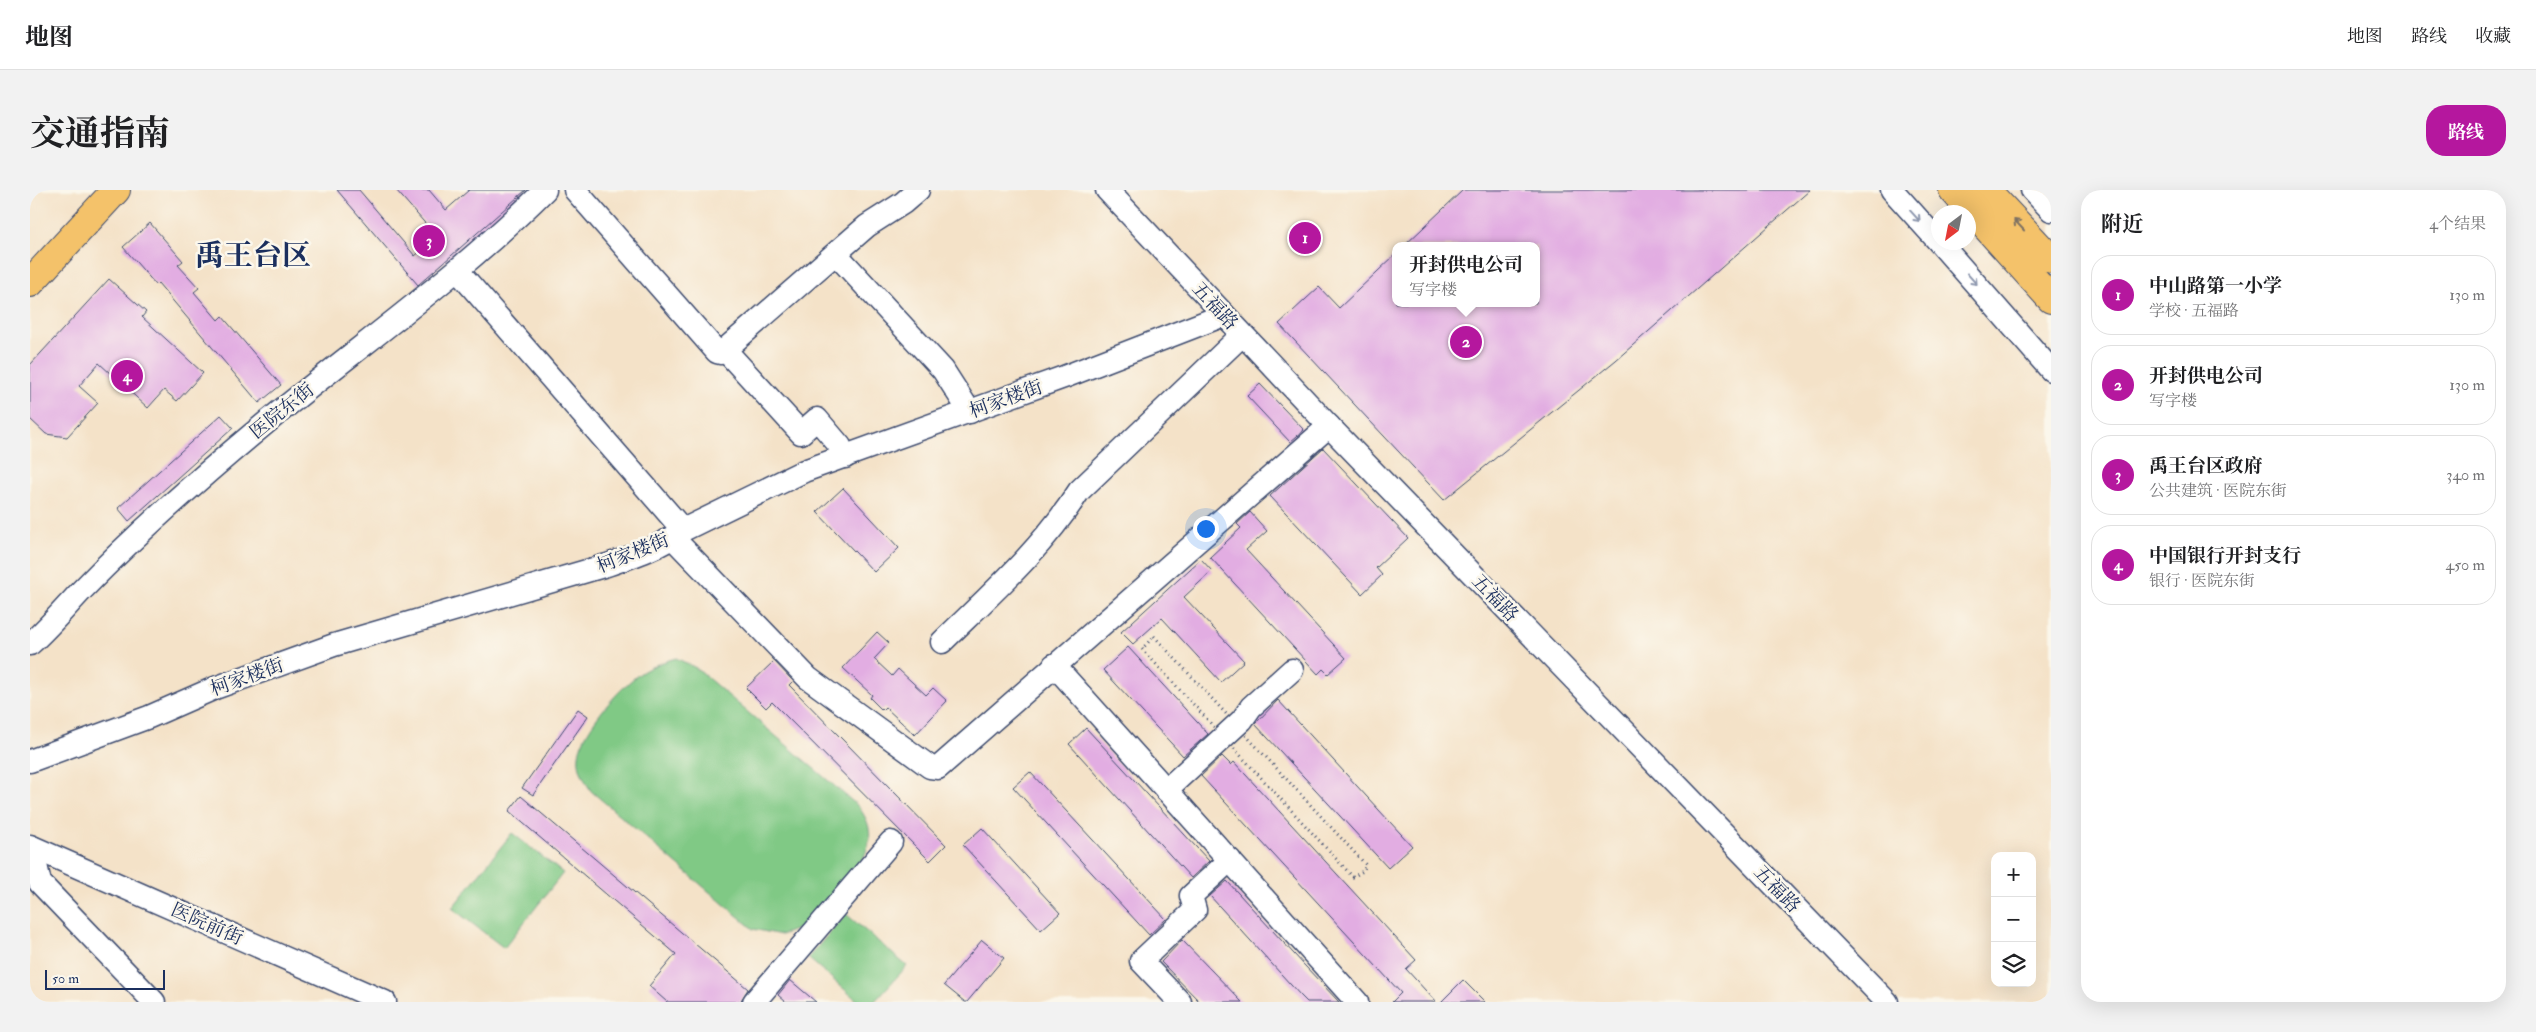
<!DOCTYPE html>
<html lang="zh">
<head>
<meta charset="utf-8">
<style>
	body { margin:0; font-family:"IM FELL Double Pica","Noto Serif SC",serif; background:#f2f2f2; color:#202124 }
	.controls { position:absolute; right:15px; bottom:15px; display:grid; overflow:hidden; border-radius:10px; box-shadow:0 5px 20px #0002 }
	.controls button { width:45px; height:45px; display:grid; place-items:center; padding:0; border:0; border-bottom:1px solid #e0e0e0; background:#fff; color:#202124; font:25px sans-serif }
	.compass { position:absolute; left:1901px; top:15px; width:45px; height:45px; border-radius:50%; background:#fff; box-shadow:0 5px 20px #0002; rotate:212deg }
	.scale { position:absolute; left:15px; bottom:12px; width:120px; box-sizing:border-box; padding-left:5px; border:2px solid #1b2f5e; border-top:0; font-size:14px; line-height:18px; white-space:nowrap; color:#1b2f5e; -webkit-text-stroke:4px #fbf7ec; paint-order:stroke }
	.you { position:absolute; left:1175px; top:338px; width:18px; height:18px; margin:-12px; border:4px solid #fff; border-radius:50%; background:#1a73e8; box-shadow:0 0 0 8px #1a73e833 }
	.badge { display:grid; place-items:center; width:32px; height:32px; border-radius:50%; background:#b5179e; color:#fff; font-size:16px; font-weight:700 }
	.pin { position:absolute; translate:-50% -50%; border:2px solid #fff; box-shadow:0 1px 5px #0006 }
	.popup { position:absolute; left:1362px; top:52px; width:148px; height:65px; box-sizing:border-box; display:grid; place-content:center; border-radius:10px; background:#fff; filter:drop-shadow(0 1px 4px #0005); font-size:16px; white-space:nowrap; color:#757577 }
	.popup b { font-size:19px; color:#202124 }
	.popup::after { content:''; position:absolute; left:50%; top:100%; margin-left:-10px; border:10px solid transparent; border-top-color:#fff }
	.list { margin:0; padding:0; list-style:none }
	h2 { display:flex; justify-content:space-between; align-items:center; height:65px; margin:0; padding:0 20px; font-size:21px }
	h2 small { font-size:16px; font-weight:400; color:#757577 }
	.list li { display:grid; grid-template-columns:32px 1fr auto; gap:15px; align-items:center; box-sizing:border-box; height:80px; margin:0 10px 10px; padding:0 10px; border:1px solid #e0e0e0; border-radius:20px }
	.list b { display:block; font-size:19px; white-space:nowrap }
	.list p { margin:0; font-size:16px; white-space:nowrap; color:#757577 }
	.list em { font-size:16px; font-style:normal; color:#757577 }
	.icon { flex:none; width:28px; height:28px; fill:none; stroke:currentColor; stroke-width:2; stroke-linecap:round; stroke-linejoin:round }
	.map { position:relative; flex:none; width:2021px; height:812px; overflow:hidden; border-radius:20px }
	header { display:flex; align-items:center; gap:30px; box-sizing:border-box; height:70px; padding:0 25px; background:#fff; border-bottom:1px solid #e0e0e0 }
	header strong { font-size:24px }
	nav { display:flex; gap:28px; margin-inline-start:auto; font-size:18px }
	.intro { display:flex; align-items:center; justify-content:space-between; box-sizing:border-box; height:120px; padding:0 30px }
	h1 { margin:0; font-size:35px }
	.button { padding:12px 22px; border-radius:20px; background:#b5179e; color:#fff; font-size:18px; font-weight:700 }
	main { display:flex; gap:30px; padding:0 30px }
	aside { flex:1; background:#fff; border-radius:20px; box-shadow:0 5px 20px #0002 }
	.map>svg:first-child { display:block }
</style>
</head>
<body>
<header>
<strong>地图</strong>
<nav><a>地图</a><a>路线</a><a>收藏</a></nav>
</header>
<div class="intro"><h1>交通指南</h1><a class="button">路线</a></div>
<main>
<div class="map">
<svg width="2021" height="812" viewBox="0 0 2021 812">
	<rect width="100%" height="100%" fill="#fbf7ec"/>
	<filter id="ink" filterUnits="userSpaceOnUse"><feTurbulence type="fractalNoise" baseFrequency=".02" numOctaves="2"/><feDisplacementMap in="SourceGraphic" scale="10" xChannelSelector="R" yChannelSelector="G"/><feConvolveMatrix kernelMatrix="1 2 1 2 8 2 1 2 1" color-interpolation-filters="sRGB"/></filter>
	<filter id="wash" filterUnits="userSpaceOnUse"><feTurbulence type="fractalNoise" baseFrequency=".0096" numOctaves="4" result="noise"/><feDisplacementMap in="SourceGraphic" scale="20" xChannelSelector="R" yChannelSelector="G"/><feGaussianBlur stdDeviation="1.12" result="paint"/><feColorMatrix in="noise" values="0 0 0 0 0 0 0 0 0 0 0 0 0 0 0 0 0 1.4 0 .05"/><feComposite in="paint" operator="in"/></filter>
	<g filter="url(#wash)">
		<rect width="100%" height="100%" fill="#f4e2c8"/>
		<g fill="#80c985" stroke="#4e7c72">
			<path d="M646,468L666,478L828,616C842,635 843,648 833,669L779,735L751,745L723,739L561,601C555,591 547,578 549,565C551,541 593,493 614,481C624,475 635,471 646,468Z"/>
			<polygon points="482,643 533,683 474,758 422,718"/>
			<polygon points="816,724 877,776 844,812 829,812 778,768"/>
		</g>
		<g id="blocks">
			<g fill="#e2ade2">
				<polygon points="307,0 329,0 385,66 407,47 366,0 399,0 416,20 439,0 496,0 388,95"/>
				<polygon points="1433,0 1780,0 1586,170 1414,310 1249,134 1289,97 1309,118 1366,64 1366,113 1506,113 1506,56 1374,56"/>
				<polygon points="120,33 153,71 148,75 169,98 164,102 188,130 192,126 251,195 229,213 128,93 126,95 93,57"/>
				<polygon points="79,89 116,122 112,127 173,183 147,211 134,200 118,218 69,173 49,196 68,213 37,247 16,244 0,229 0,175"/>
				<polygon points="1230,194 1274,240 1260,252 1217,206"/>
				<polygon points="191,225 203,238 99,331 88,318"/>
				<polygon points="1293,258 1378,348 1346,378 1352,385 1332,404 1240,306"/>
				<polygon points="813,298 869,358 844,382 787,322"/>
				<polygon points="1220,322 1237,341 1216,360 1316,468 1298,484 1293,479 1288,484 1180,367 1211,338 1207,334"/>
				<polygon points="1171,369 1182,381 1154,407 1214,471 1191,492 1132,428 1103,454 1091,442"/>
				<polygon points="847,442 859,453 844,469 862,486 868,479 896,505 903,498 917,511 885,545 855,517 852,520 840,508 842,505 813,478"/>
				<polygon points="1098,457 1178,544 1153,566 1073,480"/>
				<polygon points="744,471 763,491 759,495 916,655 900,671 742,512 736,518 716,498"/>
				<polygon points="1248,510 1382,656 1358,678 1225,534"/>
				<polygon points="548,519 558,526 503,605 492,598"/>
				<polygon points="1056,538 1179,671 1161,688 1039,554"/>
				<polygon points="1192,566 1201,575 1204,572 1386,770 1376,779 1406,812 1362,812 1371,803 1171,586"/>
				<polygon points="1000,582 1136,729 1119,745 983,597"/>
				<polygon points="491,606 718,799 710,812 637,812 619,796 646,764 479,621"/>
				<polygon points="952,638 1030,723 1011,740 933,655"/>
				<polygon points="1197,691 1275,776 1309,812 1277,812 1271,806 1180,706"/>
				<polygon points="952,750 974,768 937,812 935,812 914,795"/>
				<polygon points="1152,750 1212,812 1170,812 1131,772"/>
				<polygon points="760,790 786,812 756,812 748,805"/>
				<polygon points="1433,790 1455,812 1411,812"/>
			</g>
		</g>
	</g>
	<g filter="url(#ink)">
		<use href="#blocks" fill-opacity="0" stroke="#3c4a6e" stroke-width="1"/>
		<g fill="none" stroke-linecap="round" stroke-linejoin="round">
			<defs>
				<g id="minor">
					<polyline points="545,0 687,162 691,163 837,36 873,13 888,0"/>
					<polyline points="1077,0 1299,236 1857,812"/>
					<polyline points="1862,0 1908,51"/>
					<polyline points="2002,0 2021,20"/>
					<polyline points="1909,52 2021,180"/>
					<polyline points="806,64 913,180 940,222"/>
					<polyline points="428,81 653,340"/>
					<polyline points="696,161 771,243 787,229 810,256 815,267"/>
					<polyline points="643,348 778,488 900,577 908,578 1299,236"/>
					<path d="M912,452C960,405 1013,358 1049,301L1212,145"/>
					<path d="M0,454C19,437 35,418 52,400C110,340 173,285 237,232C330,155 429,86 515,0"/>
					<polyline points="1024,475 1327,812"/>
					<path d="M0,571L119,527L185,498L304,455L577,375C604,366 631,357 653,340L774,281L1034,187L1194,125"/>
					<polyline points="1136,600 1212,530 1221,517 1262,480"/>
					<polyline points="0,656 355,812"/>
					<polyline points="2,657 10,693 124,812"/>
					<polyline points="724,812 861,652"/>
					<polyline points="1150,812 1111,771 1165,720 1161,706 1200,670"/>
				</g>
				<g id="major">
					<polyline points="1923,0 2021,109"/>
					<polyline points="1956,0 2021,69"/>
					<polyline points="0,93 86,0"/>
				</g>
			</defs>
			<use href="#minor" stroke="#3c4a6e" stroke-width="25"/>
			<use href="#major" stroke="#3c4a6e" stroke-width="30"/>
			<polygon stroke="#3c4a6e" stroke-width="3" stroke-dasharray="1 4" stroke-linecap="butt" points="1124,446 1336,675 1333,681 1323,687 1112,459"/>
			<use href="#minor" stroke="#fff" stroke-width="22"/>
			<use href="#major" stroke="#f4c26a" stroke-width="28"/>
		</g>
		<defs><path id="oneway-shaft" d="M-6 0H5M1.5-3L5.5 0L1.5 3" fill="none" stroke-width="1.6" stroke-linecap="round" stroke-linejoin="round" transform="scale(1.25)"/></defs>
		<g stroke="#8d97ae">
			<use href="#oneway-shaft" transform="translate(1885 26) rotate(48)"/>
			<use href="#oneway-shaft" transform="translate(1942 89) rotate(48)"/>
		</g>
		<use stroke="#7d7163" href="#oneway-shaft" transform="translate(1989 35) rotate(-133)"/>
	</g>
	<g text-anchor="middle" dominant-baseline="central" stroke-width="5" stroke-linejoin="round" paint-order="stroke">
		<g font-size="19" fill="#1b2f5e" stroke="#fbf7ec">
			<text transform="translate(1185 116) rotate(47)">五福路</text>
			<text transform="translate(976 209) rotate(-20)">柯家楼街</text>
			<text transform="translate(252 221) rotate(-39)">医院东街</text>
			<text transform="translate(603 363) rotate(-22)">柯家楼街</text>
			<text transform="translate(1465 408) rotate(46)">五福路</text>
			<text transform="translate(217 487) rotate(-20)">柯家楼街</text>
			<text transform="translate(1747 699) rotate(46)">五福路</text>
			<text transform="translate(177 734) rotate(24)">医院前街</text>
		</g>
		<g font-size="29" font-weight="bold" fill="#1b2f5e" stroke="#fbf7ec">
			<text x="223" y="66">禹王台区</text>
		</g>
	</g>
</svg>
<div class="controls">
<button>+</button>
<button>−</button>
<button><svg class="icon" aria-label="layers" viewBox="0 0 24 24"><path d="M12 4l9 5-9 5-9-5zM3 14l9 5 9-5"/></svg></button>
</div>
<svg class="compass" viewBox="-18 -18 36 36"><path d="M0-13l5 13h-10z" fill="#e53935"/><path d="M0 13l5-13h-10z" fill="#757577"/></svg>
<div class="scale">50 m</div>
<div class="you"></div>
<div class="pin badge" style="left:1275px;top:48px">1</div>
<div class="pin badge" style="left:1436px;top:152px">2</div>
<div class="popup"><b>开封供电公司</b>写字楼</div>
<div class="pin badge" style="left:399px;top:51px">3</div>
<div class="pin badge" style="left:97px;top:186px">4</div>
</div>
<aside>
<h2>附近<small>4个结果</small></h2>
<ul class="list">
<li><span class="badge">1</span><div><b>中山路第一小学</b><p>学校 · 五福路</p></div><em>130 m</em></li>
<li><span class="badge">2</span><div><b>开封供电公司</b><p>写字楼</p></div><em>130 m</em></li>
<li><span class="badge">3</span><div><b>禹王台区政府</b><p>公共建筑 · 医院东街</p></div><em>340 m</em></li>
<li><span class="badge">4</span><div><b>中国银行开封支行</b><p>银行 · 医院东街</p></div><em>450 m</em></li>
</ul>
</aside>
</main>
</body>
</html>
